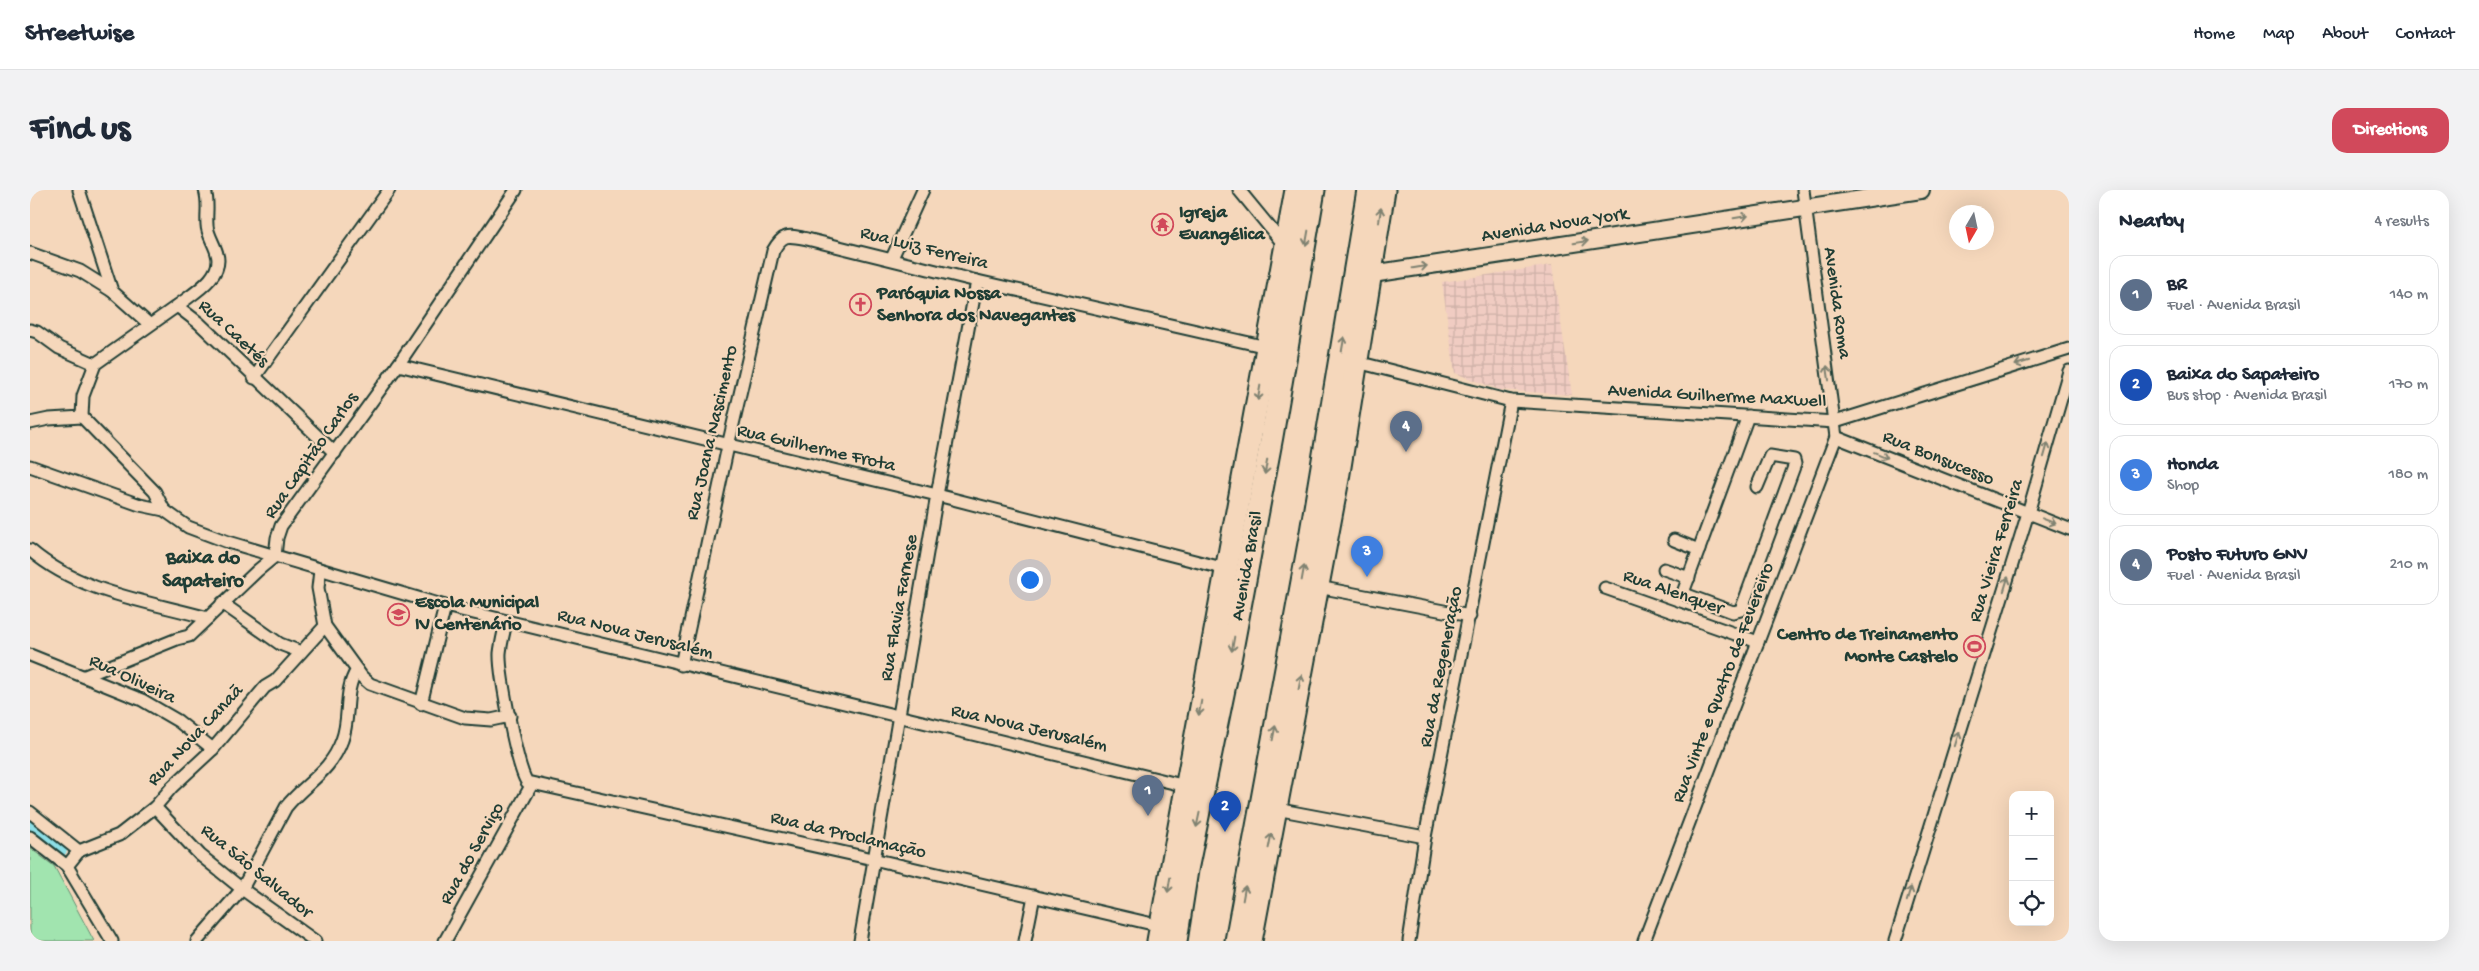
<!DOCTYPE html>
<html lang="en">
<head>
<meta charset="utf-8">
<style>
	body { margin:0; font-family:"Gochi Hand",sans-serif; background:#f2f2f3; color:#1f2937 }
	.controls { position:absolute; right:15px; bottom:15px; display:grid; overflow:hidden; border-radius:10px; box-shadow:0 5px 20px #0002 }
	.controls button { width:45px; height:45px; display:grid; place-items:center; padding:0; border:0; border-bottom:1px solid #e0e1e3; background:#fff; color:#1f2937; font:25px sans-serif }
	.compass { position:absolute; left:1919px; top:15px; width:45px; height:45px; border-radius:50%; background:#fff; box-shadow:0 5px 20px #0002; rotate:189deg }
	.you { position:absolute; left:999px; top:389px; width:18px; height:18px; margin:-12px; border:4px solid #fff; border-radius:50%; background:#1a73e8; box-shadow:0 0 0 8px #1a73e833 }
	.badge { display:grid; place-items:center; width:32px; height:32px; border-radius:50%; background:#d1495b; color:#fff; font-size:16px; font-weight:700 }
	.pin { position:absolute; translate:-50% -41px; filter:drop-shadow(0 1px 2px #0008) }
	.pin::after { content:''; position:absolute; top:26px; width:18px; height:15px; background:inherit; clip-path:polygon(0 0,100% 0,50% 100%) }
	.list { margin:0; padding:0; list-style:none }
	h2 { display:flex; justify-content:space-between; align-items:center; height:65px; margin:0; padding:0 20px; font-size:21px }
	h2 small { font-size:16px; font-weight:400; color:#747a83 }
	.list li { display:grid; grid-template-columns:32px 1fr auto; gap:15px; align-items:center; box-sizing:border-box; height:80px; margin:0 10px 10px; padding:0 10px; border:1px solid #e0e1e3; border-radius:15px }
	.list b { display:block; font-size:19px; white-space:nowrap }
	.list p { margin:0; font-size:16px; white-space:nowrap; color:#747a83 }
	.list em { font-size:16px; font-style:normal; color:#747a83 }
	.icon { flex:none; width:28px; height:28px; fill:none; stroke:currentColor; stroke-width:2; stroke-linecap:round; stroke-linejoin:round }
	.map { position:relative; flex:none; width:2039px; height:751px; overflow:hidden; border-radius:15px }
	header { display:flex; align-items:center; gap:30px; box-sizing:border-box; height:70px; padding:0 25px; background:#fff; border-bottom:1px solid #e0e1e3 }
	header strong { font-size:24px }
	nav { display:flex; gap:28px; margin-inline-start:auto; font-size:18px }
	.intro { display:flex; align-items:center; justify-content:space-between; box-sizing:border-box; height:120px; padding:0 30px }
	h1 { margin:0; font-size:35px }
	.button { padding:12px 22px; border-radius:15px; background:#d1495b; color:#fff; font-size:18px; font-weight:700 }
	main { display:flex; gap:30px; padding:0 30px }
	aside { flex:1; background:#fff; border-radius:15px; box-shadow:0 5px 20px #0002 }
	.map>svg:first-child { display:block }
</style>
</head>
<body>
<header>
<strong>Streetwise</strong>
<nav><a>Home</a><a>Map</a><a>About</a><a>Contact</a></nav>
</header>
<div class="intro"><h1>Find us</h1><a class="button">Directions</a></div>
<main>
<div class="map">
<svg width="2039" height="751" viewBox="0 0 2039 751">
	<defs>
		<pattern id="industrial-grid" width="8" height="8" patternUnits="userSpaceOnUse" patternTransform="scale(1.25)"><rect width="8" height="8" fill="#f0ccc2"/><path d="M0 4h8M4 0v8" fill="none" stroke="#cdb0a7"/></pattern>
	</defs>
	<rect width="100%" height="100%" fill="#f5d7bb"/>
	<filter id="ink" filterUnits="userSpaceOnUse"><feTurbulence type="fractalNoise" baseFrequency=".02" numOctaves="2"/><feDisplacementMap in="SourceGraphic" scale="10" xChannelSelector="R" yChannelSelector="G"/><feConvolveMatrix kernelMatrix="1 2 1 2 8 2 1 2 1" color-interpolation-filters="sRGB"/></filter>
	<g filter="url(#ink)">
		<polygon fill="url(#industrial-grid)" points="1522,75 1542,205 1470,200 1425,183 1412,92"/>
		<polygon fill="#a1e4af" stroke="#609072" points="0,658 24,676 64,751 0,751"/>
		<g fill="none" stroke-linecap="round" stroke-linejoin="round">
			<polyline stroke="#8edfe6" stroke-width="12" points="0,635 31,660"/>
			<defs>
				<g id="street">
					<polyline points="49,0 82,101 119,134"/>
					<polyline points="1209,0 1255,56"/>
					<polyline points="0,63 50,81 82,101"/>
					<polyline points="862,68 893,0"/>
					<path d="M147,116C162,104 194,87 187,64C185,55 177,44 177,35C176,22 179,13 175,0"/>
					<polyline points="0,140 7,142 29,158 65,174"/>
					<polyline points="1327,172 1481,211 1805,232 2039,159"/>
					<polyline points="368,175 907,305 1196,379"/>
					<polyline points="224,188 359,0"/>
					<polyline points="1718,226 1654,400 1657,405 1703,422 1711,420 1765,274 1764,270 1740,266 1727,297"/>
					<polyline points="52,227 53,206 65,174 147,116 169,133 305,263"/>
					<polyline points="52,227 125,302 134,320"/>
					<polyline points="0,233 19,229 52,227"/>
					<polyline points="1806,247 2039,339"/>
					<polyline points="0,276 110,315 134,320 158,337 198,352 415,416 1156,596"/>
					<polyline points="1644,350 1669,360"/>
					<path d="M0,360C50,403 117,411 178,428"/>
					<polyline points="1634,379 1659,388"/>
					<polyline points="290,380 288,398 295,436 332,487 340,494 435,528 461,530 480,526"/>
					<polyline points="1288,397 1440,426"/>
					<polyline points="1575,398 1728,452"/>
					<polyline points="192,413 250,454 271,462"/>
					<path d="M476,432C474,442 471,453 470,463C469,482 487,578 497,592L843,669L1131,736"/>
					<polyline points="0,465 112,510 148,531 183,559"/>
					<path d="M651,475L698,256L743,61C753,43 758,45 777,49L947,91L1237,157"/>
					<polyline points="55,486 147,449 159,446 227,381 245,366 247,348 251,336 368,175 486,0"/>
					<polyline points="391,514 415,416"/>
					<polyline points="125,617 170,665 212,699 285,751"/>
					<polyline points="1246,619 1395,647"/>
					<polyline points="0,622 49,661 37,676"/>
					<polyline points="0,647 37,676 82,751"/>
					<polyline points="49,661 89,645 125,617 142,597 183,559 235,497 245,491 295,436"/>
					<path d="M167,751L212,699L256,617C276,592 300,583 312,550C321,527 313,501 327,480"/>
					<polyline points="415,751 502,594"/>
					<polyline points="830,751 907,305 947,91"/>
					<polyline points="995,751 1004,706"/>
					<polyline points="1379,751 1395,647 1481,211"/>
					<polyline points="1614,751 1806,247 1773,0"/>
					<polyline points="1865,751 1998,323 2039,181"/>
				</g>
				<polyline id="secondary" points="1342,84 1891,0"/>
				<g id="highway">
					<polyline points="1128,751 1266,0"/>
					<polyline points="1146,751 1157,680 1201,465 1242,246 1284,0"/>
					<polyline points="1206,751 1280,348 1338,0"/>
					<polyline points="1221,751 1308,289 1354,0"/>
				</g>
			</defs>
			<use href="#street" stroke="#1f3d34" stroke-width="15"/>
			<use href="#secondary" stroke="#1f3d34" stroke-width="20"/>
			<use href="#highway" stroke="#1f3d34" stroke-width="25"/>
			<use href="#street" stroke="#f5d7bb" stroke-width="11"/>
			<use href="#secondary" stroke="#f5d7bb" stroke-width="16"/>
			<use href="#highway" stroke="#f5d7bb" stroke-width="21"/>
		</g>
		<defs><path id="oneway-shaft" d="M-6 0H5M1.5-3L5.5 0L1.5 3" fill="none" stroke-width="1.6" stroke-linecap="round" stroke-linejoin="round" transform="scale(1.25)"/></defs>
		<g stroke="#7f8271">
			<use href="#oneway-shaft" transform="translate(1350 25) rotate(-82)"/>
			<use href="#oneway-shaft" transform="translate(1711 27) rotate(-9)"/>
			<use href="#oneway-shaft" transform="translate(1277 48) rotate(100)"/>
			<use href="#oneway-shaft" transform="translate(1551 52) rotate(-9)"/>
			<use href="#oneway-shaft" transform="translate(1390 77) rotate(-9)"/>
			<use href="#oneway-shaft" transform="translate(1313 154) rotate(-80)"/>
			<use href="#oneway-shaft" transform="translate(1992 173) rotate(163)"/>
			<use href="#oneway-shaft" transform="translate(1798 183) rotate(-98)"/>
			<use href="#oneway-shaft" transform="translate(1229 203) rotate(100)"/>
			<use href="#oneway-shaft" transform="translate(2016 260) rotate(-74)"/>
			<use href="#oneway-shaft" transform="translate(1851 265) rotate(22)"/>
			<use href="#oneway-shaft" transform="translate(1236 277) rotate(100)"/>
			<use href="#oneway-shaft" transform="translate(2019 331) rotate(21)"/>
			<use href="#oneway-shaft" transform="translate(1273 383) rotate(-80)"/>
			<use href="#oneway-shaft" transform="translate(1976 394) rotate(-73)"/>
			<use href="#oneway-shaft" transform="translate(1203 454) rotate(100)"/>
			<use href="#oneway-shaft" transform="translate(1270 492) rotate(-79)"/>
			<use href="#oneway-shaft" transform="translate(1170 518) rotate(100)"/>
			<use href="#oneway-shaft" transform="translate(1244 543) rotate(-79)"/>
			<use href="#oneway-shaft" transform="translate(1927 549) rotate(-73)"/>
			<use href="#oneway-shaft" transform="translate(1168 630) rotate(102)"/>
			<use href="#oneway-shaft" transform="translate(1240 651) rotate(-79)"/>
			<use href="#oneway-shaft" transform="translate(1139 695) rotate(99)"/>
			<use href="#oneway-shaft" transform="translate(1214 703) rotate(-80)"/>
			<use href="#oneway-shaft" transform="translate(1879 704) rotate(-73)"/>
		</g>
	</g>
	<defs>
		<symbol id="temple-ring" viewBox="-11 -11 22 22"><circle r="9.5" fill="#f5d7bb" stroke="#d1495b" stroke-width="1.5"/><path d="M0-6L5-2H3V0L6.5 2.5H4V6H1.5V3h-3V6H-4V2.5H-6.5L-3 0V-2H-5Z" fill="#d1495b"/></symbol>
		<symbol id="church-ring" viewBox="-11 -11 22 22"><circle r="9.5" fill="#f5d7bb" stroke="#d1495b" stroke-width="1.5"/><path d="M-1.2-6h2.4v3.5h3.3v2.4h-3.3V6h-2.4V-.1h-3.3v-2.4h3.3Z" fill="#d1495b"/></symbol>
		<symbol id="school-ring" viewBox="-11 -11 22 22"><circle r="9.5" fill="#f5d7bb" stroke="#d1495b" stroke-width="1.5"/><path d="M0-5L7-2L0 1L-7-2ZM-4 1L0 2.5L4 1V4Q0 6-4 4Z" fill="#d1495b"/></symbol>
		<symbol id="stadium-ring" viewBox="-11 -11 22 22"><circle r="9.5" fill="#f5d7bb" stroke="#d1495b" stroke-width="1.5"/><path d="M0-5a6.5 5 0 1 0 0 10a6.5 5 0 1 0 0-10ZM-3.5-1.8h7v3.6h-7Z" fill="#d1495b"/></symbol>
	</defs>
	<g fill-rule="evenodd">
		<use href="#temple-ring" x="1120" y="22" width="25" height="25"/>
		<use href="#church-ring" x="818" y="102" width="25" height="25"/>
		<use href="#school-ring" x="356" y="412" width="25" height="25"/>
		<use href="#stadium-ring" x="1932" y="444" width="25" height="25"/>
	</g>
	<g text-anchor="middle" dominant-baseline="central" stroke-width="4.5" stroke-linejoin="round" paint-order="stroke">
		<g font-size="19" font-weight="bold" fill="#1f3d34" stroke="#f5d7bb" text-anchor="start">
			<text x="1149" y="23">Igreja<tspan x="1149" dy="22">Evangélica</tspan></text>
			<text x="847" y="104">Paróquia Nossa<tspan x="847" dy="22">Senhora dos Navegantes</tspan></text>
			<text x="385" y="413">Escola Municipal<tspan x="385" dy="22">IV Centenário</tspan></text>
			<text x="1928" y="445" text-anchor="end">Centro de Treinamento<tspan x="1928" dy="22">Monte Castelo</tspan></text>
		</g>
		<g font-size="19" fill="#1f3d34" stroke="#f5d7bb">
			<text transform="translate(1525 36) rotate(-9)">Avenida Nova York</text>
			<text transform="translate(894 59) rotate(14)">Rua Luiz Ferreira</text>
			<text transform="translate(1806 113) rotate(82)">Avenida Roma</text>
			<text transform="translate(203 144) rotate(43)">Rua Caetés</text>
			<text transform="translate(1687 207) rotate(3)">Avenida Guilherme Maxwell</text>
			<text transform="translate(683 243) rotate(-77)">Rua Joana Nascimento</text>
			<text transform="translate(786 259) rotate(13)">Rua Guilherme Frota</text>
			<text transform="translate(282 266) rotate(-55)">Rua Capitão Carlos</text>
			<text transform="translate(1908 269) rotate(22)">Rua Bonsucesso</text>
			<text transform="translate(1967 361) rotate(-73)">Rua Vieira Ferreira</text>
			<text transform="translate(1218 376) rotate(-80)">Avenida Brasil</text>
			<text transform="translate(1643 403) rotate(19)">Rua Alenquer</text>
			<text transform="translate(870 418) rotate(-80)">Rua Flavia Farnese</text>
			<text transform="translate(605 445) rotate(14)">Rua Nova Jerusalém</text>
			<text transform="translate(1412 477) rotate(-79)">Rua da Regeneração</text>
			<text transform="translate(102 490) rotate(25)">Rua Oliveira</text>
			<text transform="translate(1694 493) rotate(-69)">Rua Vinte e Quatro de Fevereiro</text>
			<text transform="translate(999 539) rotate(13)">Rua Nova Jerusalém</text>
			<text transform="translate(166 546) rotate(-47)">Rua Nova Canaã</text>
			<text transform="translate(818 646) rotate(13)">Rua da Proclamação</text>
			<text transform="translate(443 664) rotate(-61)">Rua do Serviço</text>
			<text transform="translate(226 682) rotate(39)">Rua São Salvador</text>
		</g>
		<g font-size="20" font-weight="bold" fill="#1f3d34" stroke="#f5d7bb">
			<text x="173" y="369">Baixa do<tspan x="173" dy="23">Sapateiro</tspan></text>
		</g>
	</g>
</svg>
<div class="controls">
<button>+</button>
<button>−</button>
<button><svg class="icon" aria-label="locate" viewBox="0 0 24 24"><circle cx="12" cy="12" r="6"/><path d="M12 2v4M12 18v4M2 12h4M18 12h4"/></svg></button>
</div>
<svg class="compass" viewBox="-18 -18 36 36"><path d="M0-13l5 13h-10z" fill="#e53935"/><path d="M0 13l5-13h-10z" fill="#747a83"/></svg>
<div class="you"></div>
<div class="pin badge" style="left:1118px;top:626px;background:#5c6f8a">1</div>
<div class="pin badge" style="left:1195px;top:642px;background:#1a4fb4">2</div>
<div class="pin badge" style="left:1337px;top:387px;background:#3f7fe0">3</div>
<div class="pin badge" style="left:1376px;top:262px;background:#5c6f8a">4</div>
</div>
<aside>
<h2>Nearby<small>4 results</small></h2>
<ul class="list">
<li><span class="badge" style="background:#5c6f8a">1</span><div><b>BR</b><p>Fuel · Avenida Brasil</p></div><em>140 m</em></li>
<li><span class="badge" style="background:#1a4fb4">2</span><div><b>Baixa do Sapateiro</b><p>Bus stop · Avenida Brasil</p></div><em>170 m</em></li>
<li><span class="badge" style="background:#3f7fe0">3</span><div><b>Honda</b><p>Shop</p></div><em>180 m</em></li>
<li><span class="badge" style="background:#5c6f8a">4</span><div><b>Posto Futuro GNV</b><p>Fuel · Avenida Brasil</p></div><em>210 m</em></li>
</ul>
</aside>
</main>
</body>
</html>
